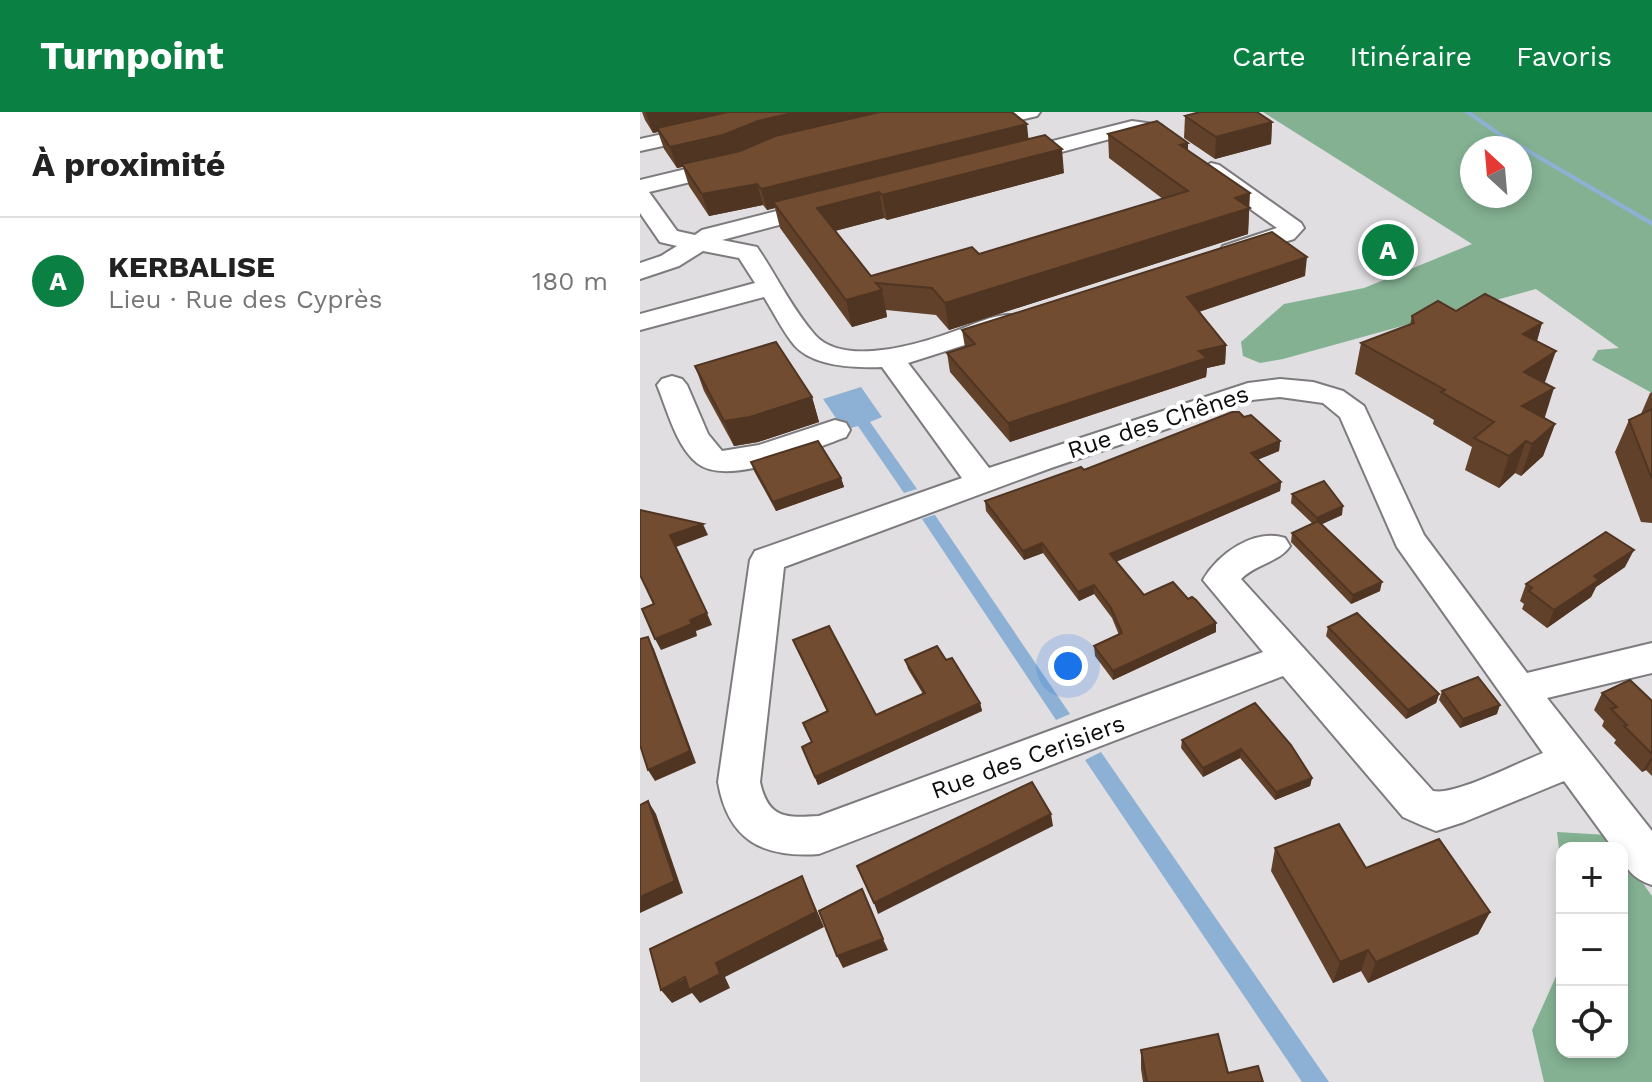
<!DOCTYPE html>
<html lang="fr">
<head>
<meta charset="utf-8">
<style>
	body { margin:0; font-family:"Work Sans",sans-serif; background:#f6f6f6; color:#222 }
	.controls { position:absolute; right:24px; bottom:24px; display:grid; overflow:hidden; border-radius:16px; box-shadow:0 4px 12px #0003 }
	.controls button { width:72px; height:72px; display:grid; place-items:center; padding:0; border:0; border-bottom:2px solid #e0e0e0; background:#fff; color:#222; font:40px sans-serif }
	.compass { position:absolute; left:820px; top:24px; width:72px; height:72px; border-radius:50%; background:#fff; box-shadow:0 4px 12px #0003; rotate:334deg }
	.you { position:absolute; left:428px; top:554px; width:28px; height:28px; margin:-20px; border:6px solid #fff; border-radius:50%; background:#1a73e8; box-shadow:0 0 0 12px #1a73e833 }
	.badge { display:grid; place-items:center; width:52px; height:52px; border-radius:50%; background:#0b8043; color:#fff; font-size:26px; font-weight:700 }
	.pin { position:absolute; translate:-50% -50%; border:4px solid #fff; box-shadow:0 2px 8px #0006 }
	.list { margin:0; padding:0; list-style:none }
	h2 { display:flex; justify-content:space-between; align-items:center; height:104px; margin:0; padding:0 32px; font-size:34px }
	h2 small { font-size:26px; font-weight:400; color:#767676 }
	.list li { display:grid; grid-template-columns:52px 1fr auto; gap:24px; align-items:center; box-sizing:border-box; height:128px; padding:0 32px; border-top:2px solid #e0e0e0 }
	.list b { display:block; font-size:30px; white-space:nowrap }
	.list p { margin:0; font-size:26px; white-space:nowrap; color:#767676 }
	.list em { font-size:26px; font-style:normal; color:#767676 }
	.icon { flex:none; width:44px; height:44px; fill:none; stroke:currentColor; stroke-width:2; stroke-linecap:round; stroke-linejoin:round }
	.map { position:relative; flex:none; width:1012px; height:970px; overflow:hidden }
	header { display:flex; align-items:center; gap:48px; box-sizing:border-box; height:112px; padding:0 40px; background:#0b8043; color:#fff }
	header strong { font-size:38px }
	nav { display:flex; gap:44px; margin-inline-start:auto; font-size:28px }
	main { display:flex }
	aside { flex:1; background:#fff }
	.map>svg:first-child { display:block }
</style>
</head>
<body>
<header>
<strong>Turnpoint</strong>
<nav><a>Carte</a><a>Itinéraire</a><a>Favoris</a></nav>
</header>
<main>
<aside>
<h2>À proximité<small></small></h2>
<ul class="list">
<li><span class="badge">A</span><div><b>KERBALISE</b><p>Lieu · Rue des Cyprès</p></div><em>180 m</em></li>
</ul>
</aside>
<div class="map">
<svg width="1012" height="970" viewBox="0 0 1012 970">
	<rect width="100%" height="100%" fill="#e1dee2"/>
	<g fill="#84b192" fill-rule="evenodd">
		<path d="M623,0H1012V281L952,248L958,238L979,236L896,177L643,247L620,251L603,244L601,230L644,192L724,176L832,132ZM832,36H880V84H832Z"/>
		<polygon points="917,720 968,723 978,736 922,736 922,762"/>
		<polygon points="982,742 1012,784 1012,970 904,970 892,918 922,851 922,940 982,940"/>
	</g>
	<g fill="#8db1d4">
		<polygon points="221,275 242,305 230,310 277,377 264,381 218,314 204,318 183,287"/>
		<polygon points="294,403 295,403 430,602 416,608 282,407"/>
		<polygon points="461,640 689,970 662,970 445,648"/>
	</g>
	<g fill="none" stroke-linecap="round" stroke-linejoin="round">
		<polygon fill="#8db1d4" fill-rule="evenodd" points="824,0 831,0 858,19 1012,109 1012,114 854,21"/>
		<defs>
			<g id="minor">
				<polygon points="122,0 160,0 150,6 0,39 0,27"/>
				<polygon points="364,0 400,0 397,4 372,10 365,8 362,4"/>
				<polygon points="492,9 521,13 525,17 514,23 492,21 373,53 362,46 365,41"/>
				<path d="M92,46L100,48L103,53L100,58L9,80L37,119L55,123L62,118L184,87L192,89L196,94L192,99L82,128L117,135C136,163 152,197 175,223C205,256 283,231 318,218C336,212 358,199 378,204L382,210L378,216L268,251L349,356L608,271L640,267L673,270L703,279L724,294L784,423L887,561L1012,531V561L907,586L1012,719V773C994,767 982,756 982,736H973L924,669L824,710L796,719L781,713L763,705L643,564L179,742C122,746 88,728 78,670L110,448L115,439L322,366L242,255C216,256 174,255 155,234C143,220 134,201 124,185L0,218V202L115,171L99,146L63,139L39,154L0,167V151L21,144L37,134L20,130L0,101V68ZM640,285L683,291L700,305L757,435L903,641C879,650 815,684 793,679L601,467C615,452 640,450 650,434L645,426C614,416 578,442 563,468L623,540L179,704C146,706 128,707 120,670L144,455L411,356L612,288Z"/>
				<polygon points="571,51 579,53 661,111 664,116 654,127 592,146 583,144 580,139 583,134 637,116 563,63 560,58"/>
				<path d="M32,264L42,267L47,273L68,322L82,339L119,333L195,308L206,311L210,318L206,325C172,337 88,376 57,351C36,334 27,297 17,273L22,267Z"/>
			</g>
		</defs>
		<use href="#minor" stroke="#7d7b7e" stroke-width="4"/>
		<use href="#minor" fill="#fff" fill-rule="evenodd"/>
	</g>
	<g fill="#61412a">
		<polygon points="2,0 372,0 389,27 424,61 247,108 244,106 195,119 231,164 339,142 523,87 469,46 468,22 548,31 548,39 609,95 608,122 309,218 296,203 246,198 247,205 212,215 140,116 135,96 127,98 123,93 69,104 49,74 43,55 37,56 24,37 18,20 13,21 5,8"/>
		<polygon points="545,4 632,10 631,32 575,47 544,26"/>
		<polygon points="665,164 559,200 586,233 585,252 567,256 566,265 370,330 310,260 307,241 325,235 322,218"/>
		<polygon points="816,199 902,211 897,229 905,271 904,306 915,312 903,344 881,364 875,361 859,376 825,358 832,335 793,312 794,308 715,262 721,231 770,213 772,204"/>
		<polygon points="55,254 172,285 179,310 118,330 94,334 64,279"/>
		<polygon points="1012,280 1012,411 1001,410 975,340 989,308 1001,302 1010,281"/>
		<polygon points="604,305 640,329 639,339 618,347 641,370 640,379 476,450 504,483 548,487 576,511 576,520 473,568 455,544 454,534 479,523 472,506 454,482 439,489 403,441 384,448 346,399 345,389"/>
		<polygon points="111,350 201,366 204,375 136,399 114,359"/>
		<polygon points="652,382 702,403 681,412 740,479 711,492 651,430 652,421 673,412 651,391"/>
		<polygon points="985,455 956,475 951,485 907,516 882,497 884,492 880,489 886,472"/>
		<polygon points="688,515 799,582 796,591 766,607 686,524"/>
		<polygon points="153,528 236,603 283,582 268,557 265,548 306,548 340,591 342,599 178,673 162,635 172,631 163,611 187,600"/>
		<polygon points="802,579 857,602 820,616 799,588"/>
		<polygon points="962,581 1012,589 1012,664 1006,658 1002,660 974,631 976,628 962,614 964,609 954,598"/>
		<polygon points="615,591 672,666 670,674 635,688 600,646 563,665 541,636 542,628"/>
		<polygon points="635,736 726,756 850,800 838,822 728,871 721,859 693,871 631,759"/>
		<polygon points="501,938 588,961 623,970 503,970 501,957"/>
	</g>
	<g fill="#4f3522">
		<polygon points="6,0 108,0 17,16 18,20 13,21"/>
		<polygon points="157,0 252,0 89,44 37,56 30,35 118,9"/>
		<polygon points="632,10 631,32 575,47 576,25"/>
		<polygon points="387,12 389,33 133,90 135,96 127,98 121,77"/>
		<polygon points="548,31 547,55 540,33"/>
		<polygon points="422,37 424,61 247,108 242,83"/>
		<polygon points="117,72 123,93 69,104 62,82"/>
		<polygon points="239,80 244,106 183,122 177,96"/>
		<polygon points="610,81 608,122 309,218 305,191"/>
		<polygon points="667,145 665,164 546,204 547,185"/>
		<polygon points="242,178 247,205 212,215 206,188"/>
		<polygon points="902,211 893,242 883,222"/>
		<polygon points="586,233 585,252 567,256 566,265 370,330 368,311 559,239"/>
		<polygon points="916,239 905,270 884,260"/>
		<polygon points="914,276 904,308 882,294"/>
		<polygon points="172,285 179,310 118,330 94,334 84,309"/>
		<polygon points="915,312 903,344 881,364 892,332"/>
		<polygon points="640,329 639,339 610,351 611,341"/>
		<polygon points="886,329 875,361 859,376 869,344"/>
		<polygon points="201,366 204,375 136,399 133,390"/>
		<polygon points="641,370 640,379 470,452 470,442"/>
		<polygon points="703,394 702,403 676,415 677,406"/>
		<polygon points="63,412 68,423 36,435 30,423"/>
		<polygon points="402,431 403,441 384,448 383,439"/>
		<polygon points="994,438 985,455 956,475 951,485 907,516 914,498 954,464"/>
		<polygon points="742,470 740,479 711,492 713,483"/>
		<polygon points="454,473 454,482 439,489 438,480"/>
		<polygon points="67,501 72,513 56,519 57,524 21,538 15,527 50,508"/>
		<polygon points="576,511 576,520 473,568 473,559"/>
		<polygon points="8,525 14,537 56,651 15,669 8,658"/>
		<polygon points="799,582 796,591 766,607 768,598"/>
		<polygon points="340,591 342,599 178,673 175,665"/>
		<polygon points="860,593 857,602 820,616 823,607"/>
		<polygon points="601,637 600,646 563,665 563,656"/>
		<polygon points="1012,644 1012,648 1006,658 1002,660"/>
		<polygon points="672,666 670,674 635,688 636,680"/>
		<polygon points="8,689 16,702 43,781 0,801 0,785"/>
		<polygon points="411,702 413,714 238,802 234,791"/>
		<polygon points="162,764 184,815 85,865 90,876 60,891 52,881 32,891 21,878 76,851"/>
		<polygon points="850,800 838,822 728,871 736,850"/>
		<polygon points="243,827 248,838 203,856 197,844"/>
		<polygon points="728,838 721,859 693,871 700,850"/>
	</g>
	<g fill="#714c31" stroke="#4f3522" stroke-width="2">
		<polygon points="88,0 157,0 118,9 83,23 30,35 17,16"/>
		<polygon points="240,0 372,0 387,12 121,77 117,72 62,82 42,52 100,39 135,24"/>
		<polygon points="560,0 617,0 632,10 576,25 545,4"/>
		<polygon points="517,9 548,31 540,33 610,81 595,86 610,96 305,191 292,176 236,171 242,178 206,188 133,90 405,23 422,37 242,83 239,80 177,96 231,164 332,135 339,142 548,79 468,22"/>
		<polygon points="632,120 667,145 547,185 586,233 559,239 567,246 368,311 307,241 335,232 322,218"/>
		<polygon points="845,182 902,211 883,222 916,239 884,260 914,276 882,294 915,312 892,332 886,329 869,344 834,326 854,310 801,280 805,278 721,231 774,211 772,204 798,189 816,199"/>
		<polygon points="136,230 172,285 110,305 84,309 55,254"/>
		<polygon points="1012,297 1012,367 989,308"/>
		<polygon points="592,300 599,300 604,305 611,303 640,329 611,341 641,370 470,442 504,483 533,470 548,487 552,485 556,488 576,511 473,559 454,534 482,521 471,496 454,473 438,480 402,431 383,439 345,389 441,355 444,358"/>
		<polygon points="178,329 201,366 133,390 111,350"/>
		<polygon points="684,369 703,394 677,406 652,382"/>
		<polygon points="0,398 63,412 30,423 67,501 50,508 52,512 15,527 2,497 14,492 0,463"/>
		<polygon points="678,409 742,470 713,483 652,421"/>
		<polygon points="966,420 994,438 954,464 959,468 914,498 889,479 892,476 886,472"/>
		<polygon points="717,501 799,582 768,598 688,515"/>
		<polygon points="189,514 236,603 285,581 265,548 297,534 306,548 312,546 340,591 175,665 162,635 172,630 163,611 188,599 153,528"/>
		<polygon points="8,525 50,639 8,658 0,633 0,527"/>
		<polygon points="838,565 860,593 823,607 802,579"/>
		<polygon points="990,568 1012,589 1012,642 984,614 987,613 971,597 977,595 962,581"/>
		<polygon points="615,591 651,633 672,666 636,680 601,637 563,656 542,628"/>
		<polygon points="392,670 411,702 234,791 217,754"/>
		<polygon points="8,689 35,769 0,785 0,693"/>
		<polygon points="699,712 726,756 799,727 850,800 736,850 728,838 700,850 635,736"/>
		<polygon points="162,764 176,800 76,851 80,862 49,878 45,865 21,878 10,837"/>
		<polygon points="222,777 243,827 197,844 179,799"/>
		<polygon points="578,922 588,961 618,954 623,970 507,970 501,938"/>
	</g>
	<g text-anchor="middle" dominant-baseline="central" stroke-width="8" stroke-linejoin="round" paint-order="stroke">
		<g font-size="24" fill="#0d0c0d" stroke="#fff">
			<text transform="translate(518 310) rotate(-18)">Rue des Chênes</text>
			<text transform="translate(388 645) rotate(-20)">Rue des Cerisiers</text>
		</g>
	</g>
</svg>
<div class="controls">
<button>+</button>
<button>−</button>
<button><svg class="icon" aria-label="locate" viewBox="0 0 24 24"><circle cx="12" cy="12" r="6"/><path d="M12 2v4M12 18v4M2 12h4M18 12h4"/></svg></button>
</div>
<svg class="compass" viewBox="-18 -18 36 36"><path d="M0-13l5 13h-10z" fill="#e53935"/><path d="M0 13l5-13h-10z" fill="#767676"/></svg>
<div class="you"></div>
<div class="pin badge" style="left:748px;top:138px">A</div>
</div>
</main>
</body>
</html>
